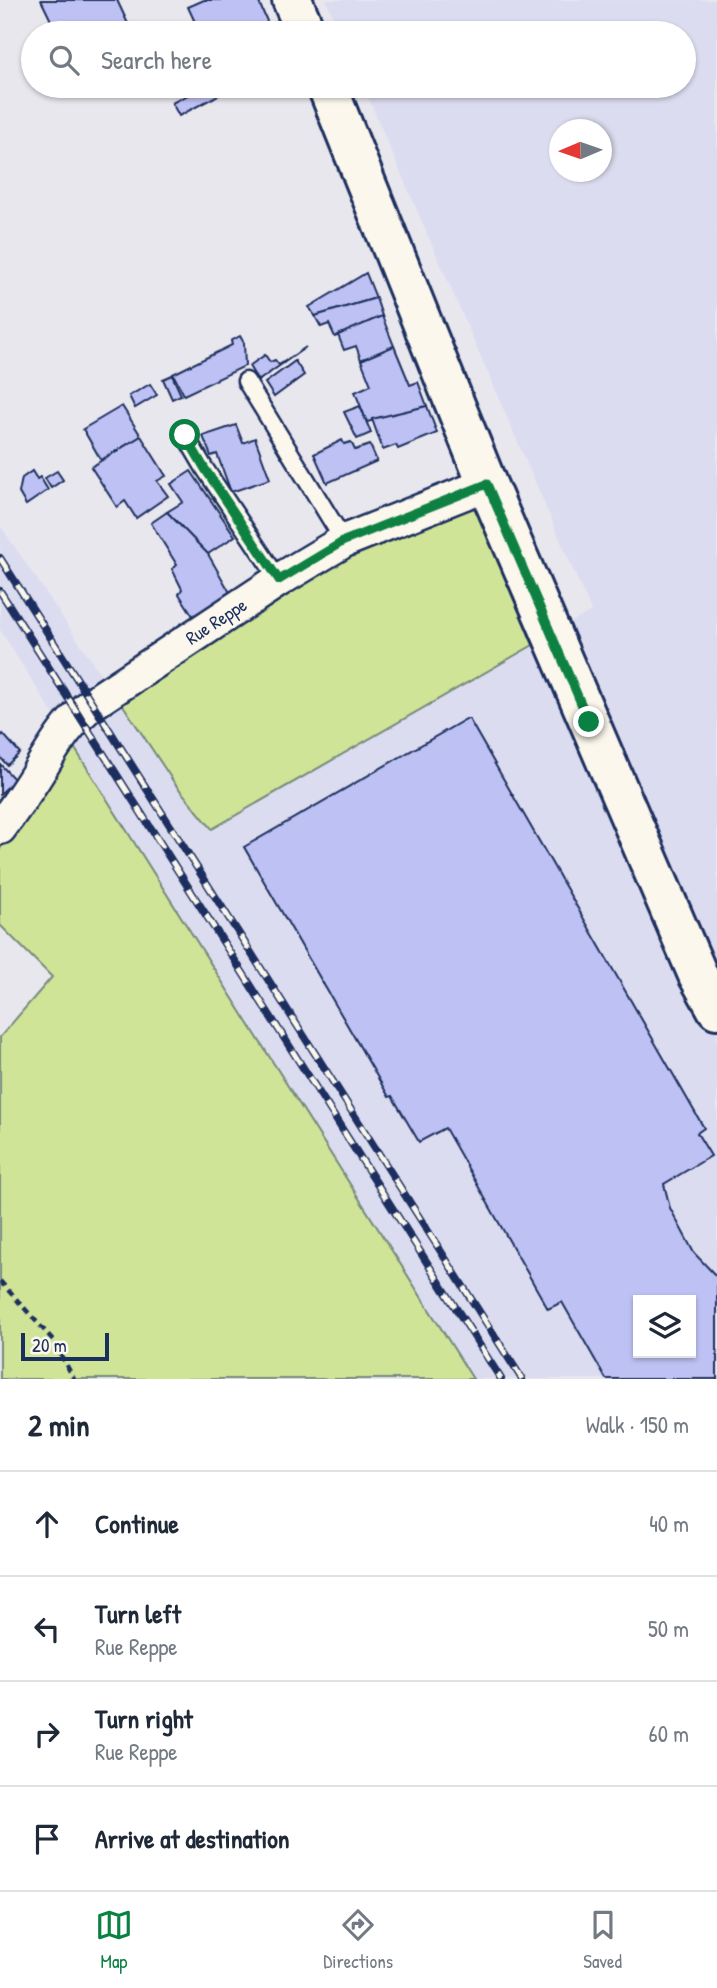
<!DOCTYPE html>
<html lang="en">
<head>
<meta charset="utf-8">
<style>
	body { margin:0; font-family:"Patrick Hand",sans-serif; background:#f2f2f3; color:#1f2937 }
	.controls { position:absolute; right:21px; bottom:21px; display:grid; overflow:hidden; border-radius:0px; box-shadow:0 2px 5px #0004 }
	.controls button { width:63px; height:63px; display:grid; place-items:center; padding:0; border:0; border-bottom:2px solid #e0e1e3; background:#fff; color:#1f2937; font:35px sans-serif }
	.compass { position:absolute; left:549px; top:119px; width:63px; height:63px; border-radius:50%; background:#fff; box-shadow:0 2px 5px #0004; rotate:268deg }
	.scale { position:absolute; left:21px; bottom:18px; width:88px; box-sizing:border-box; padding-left:7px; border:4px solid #1b2f5e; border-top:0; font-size:19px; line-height:24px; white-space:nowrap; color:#1b2f5e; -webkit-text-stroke:5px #fbf7ec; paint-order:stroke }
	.stop { position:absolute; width:21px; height:21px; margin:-16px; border:5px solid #0b8043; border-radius:50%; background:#fff }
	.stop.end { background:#0b8043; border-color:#fff; box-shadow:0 2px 7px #0008 }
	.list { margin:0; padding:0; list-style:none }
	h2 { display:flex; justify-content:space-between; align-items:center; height:91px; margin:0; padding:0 28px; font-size:30px }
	h2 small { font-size:23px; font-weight:400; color:#747a83 }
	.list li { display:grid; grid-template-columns:46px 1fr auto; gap:21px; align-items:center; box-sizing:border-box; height:105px; padding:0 28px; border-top:2px solid #e0e1e3 }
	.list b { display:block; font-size:26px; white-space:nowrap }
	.list p { margin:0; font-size:23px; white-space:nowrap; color:#747a83 }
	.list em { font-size:23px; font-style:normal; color:#747a83 }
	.icon { flex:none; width:38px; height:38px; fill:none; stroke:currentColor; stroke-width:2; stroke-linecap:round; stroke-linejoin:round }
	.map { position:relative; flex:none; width:717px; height:1379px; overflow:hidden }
	.search { position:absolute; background:#fff; box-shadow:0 2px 5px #0004; left:21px; right:21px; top:21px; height:77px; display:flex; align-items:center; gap:18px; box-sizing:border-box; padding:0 24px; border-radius:38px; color:#747a83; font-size:26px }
	.sheet { height:511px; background:#fff }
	nav { display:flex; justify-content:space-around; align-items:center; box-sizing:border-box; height:98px; border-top:2px solid #e0e1e3; background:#fff; font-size:19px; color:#747a83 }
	nav a { display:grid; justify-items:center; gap:4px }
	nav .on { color:#0b8043 }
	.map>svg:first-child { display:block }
</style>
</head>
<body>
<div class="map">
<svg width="717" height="1379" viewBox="0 0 717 1379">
	<rect width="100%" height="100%" fill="#e9e7ee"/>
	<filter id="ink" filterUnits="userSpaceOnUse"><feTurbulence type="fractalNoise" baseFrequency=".0143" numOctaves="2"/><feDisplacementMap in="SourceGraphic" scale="14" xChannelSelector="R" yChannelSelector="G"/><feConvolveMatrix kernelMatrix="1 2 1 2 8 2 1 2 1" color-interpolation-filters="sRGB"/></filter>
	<g filter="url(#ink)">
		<path fill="#dcdcf0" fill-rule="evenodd" d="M326,0H717V1379H473L0,630V525L175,784L212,828L591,611L363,86H684V33H340ZM560,130H602V172H560ZM638,1300H691V1353H638Z"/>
		<g fill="#d0e498" stroke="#768a7b" stroke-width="2">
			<polygon points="470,490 533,645 212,829 175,784 113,690 279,580"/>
			<polygon points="72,744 473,1379 0,1379 0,1037 52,977 0,925 0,849"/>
		</g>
		<g fill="#bec1f3" stroke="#1b2f5e" stroke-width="2" fill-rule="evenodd">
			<polygon points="41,0 117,0 130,28 118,33 57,33"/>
			<polygon points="204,0 258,0 269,26 252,33 200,33 188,7"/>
			<polygon points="205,86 223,86 226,91 179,116 172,103"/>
			<polygon points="366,273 376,298 315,316 309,307"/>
			<polygon points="376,298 382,316 335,337 329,324 321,327 315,316"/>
			<polygon points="382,316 394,346 361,360 356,346 344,350 338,335"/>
			<polygon points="240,336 244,343 245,366 184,395 173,374 232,345 231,341"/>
			<polygon points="394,346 410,385 418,382 427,406 367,422 355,392 371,385 361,360"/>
			<polygon points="306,347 258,381 249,366 265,355 270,362 275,360 279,365"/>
			<polygon points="295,361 304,375 274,397 265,383"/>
			<polygon points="172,375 181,395 172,399 163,379"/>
			<polygon points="150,384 157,395 135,408 129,396"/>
			<polygon points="122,406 141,436 101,460 83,429"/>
			<polygon points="360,406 371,433 357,439 344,412"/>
			<polygon points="427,406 437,433 398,449 396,445 383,450 372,419"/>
			<polygon points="236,425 243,443 255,438 270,479 231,492 217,454 211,456 203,436"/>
			<polygon points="141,436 166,476 157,481 168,496 136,518 125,501 117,507 91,467"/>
			<polygon points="342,440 344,444 351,442 355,450 370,445 377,461 327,483 314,454"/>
			<polygon points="32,471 37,479 40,477 48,490 26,505 19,493 22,478"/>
			<polygon points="57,471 63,480 51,488 45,478"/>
			<polygon points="191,471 235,536 208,554 167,512 183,502 171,484"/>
			<polygon points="167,512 208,554 232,596 193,616 179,594 182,589 172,569 177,565 151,523"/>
			<path d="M466,719H469L704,1128L697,1133L711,1156L664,1184L670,1208L694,1253L717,1277V1379H606L562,1302L548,1309L445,1128L419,1142L392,1096L389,1097L244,847ZM638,1300H691V1353H638Z"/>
			<polygon points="3,734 20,753 7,765 0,757 0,737"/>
			<polygon points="0,764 15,780 0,794"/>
		</g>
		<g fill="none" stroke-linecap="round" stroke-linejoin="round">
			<defs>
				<g id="lane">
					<polyline points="246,381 344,541"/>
					<polyline points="185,435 205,469 279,580"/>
				</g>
				<path id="street" d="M0,828C11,813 22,798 32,782C51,753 64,725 93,703L279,580L344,541L487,484"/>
				<g id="secondary">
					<polyline points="292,0 306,33"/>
					<polyline points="327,86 487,484 698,975 717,1009"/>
				</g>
			</defs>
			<use href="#lane" stroke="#1b2f5e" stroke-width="21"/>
			<use href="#street" stroke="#1b2f5e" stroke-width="37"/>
			<use href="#secondary" stroke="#1b2f5e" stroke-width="44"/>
			<polyline stroke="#1b2f5e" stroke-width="4.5" stroke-dasharray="7 5" stroke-linecap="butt" points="0,1281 53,1340 74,1379"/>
			<use href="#lane" stroke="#fbf7ec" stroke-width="16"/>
			<use href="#street" stroke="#fbf7ec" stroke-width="32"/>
			<use href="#secondary" stroke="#fbf7ec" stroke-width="38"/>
			<defs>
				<g id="rail">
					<polyline points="0,558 522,1379"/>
					<polyline points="0,591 501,1379"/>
				</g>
			</defs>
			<use href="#rail" stroke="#1b2f5e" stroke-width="8"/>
			<use href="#rail" stroke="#fbf7ec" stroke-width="5" stroke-dasharray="16" stroke-linecap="butt"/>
		</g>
	</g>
	<g fill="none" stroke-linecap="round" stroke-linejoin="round" filter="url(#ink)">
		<polyline stroke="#0b8043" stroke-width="9" points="185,435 205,469 279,580 344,541 487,484 589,722"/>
	</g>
	<g text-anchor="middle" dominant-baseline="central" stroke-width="5" stroke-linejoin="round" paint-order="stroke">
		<g font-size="19" fill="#1b2f5e" stroke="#fbf7ec">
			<text transform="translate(216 621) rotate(-33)">Rue Reppe</text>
		</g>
	</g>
</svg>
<div class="controls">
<button><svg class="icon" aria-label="layers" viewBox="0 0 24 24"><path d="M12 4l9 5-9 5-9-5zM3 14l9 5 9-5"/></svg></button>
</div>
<svg class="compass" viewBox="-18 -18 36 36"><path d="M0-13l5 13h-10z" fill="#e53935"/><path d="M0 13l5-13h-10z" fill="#747a83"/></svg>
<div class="scale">20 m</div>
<div class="stop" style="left:185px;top:435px"></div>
<div class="stop end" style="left:589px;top:722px"></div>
<div class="search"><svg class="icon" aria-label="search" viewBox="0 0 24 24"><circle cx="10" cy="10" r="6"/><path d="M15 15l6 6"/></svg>Search here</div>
</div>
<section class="sheet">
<h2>2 min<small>Walk · 150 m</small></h2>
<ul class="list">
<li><svg class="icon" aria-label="ahead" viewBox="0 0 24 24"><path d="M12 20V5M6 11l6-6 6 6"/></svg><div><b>Continue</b></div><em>40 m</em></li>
<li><svg class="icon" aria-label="left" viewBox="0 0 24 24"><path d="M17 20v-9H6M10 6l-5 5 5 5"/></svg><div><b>Turn left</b><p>Rue Reppe</p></div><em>50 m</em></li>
<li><svg class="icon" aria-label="right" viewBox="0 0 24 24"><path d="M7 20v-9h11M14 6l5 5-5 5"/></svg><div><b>Turn right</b><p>Rue Reppe</p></div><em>60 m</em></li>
<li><svg class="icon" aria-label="arrive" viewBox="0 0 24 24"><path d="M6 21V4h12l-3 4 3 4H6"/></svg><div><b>Arrive at destination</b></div></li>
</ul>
</section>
<nav>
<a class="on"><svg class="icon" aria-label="map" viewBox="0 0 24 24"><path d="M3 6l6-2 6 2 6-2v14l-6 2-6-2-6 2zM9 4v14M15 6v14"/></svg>Map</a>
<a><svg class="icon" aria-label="directions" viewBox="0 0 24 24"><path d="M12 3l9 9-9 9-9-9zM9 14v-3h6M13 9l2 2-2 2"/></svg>Directions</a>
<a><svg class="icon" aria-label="saved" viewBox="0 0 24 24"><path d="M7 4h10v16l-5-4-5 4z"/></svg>Saved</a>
</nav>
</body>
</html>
